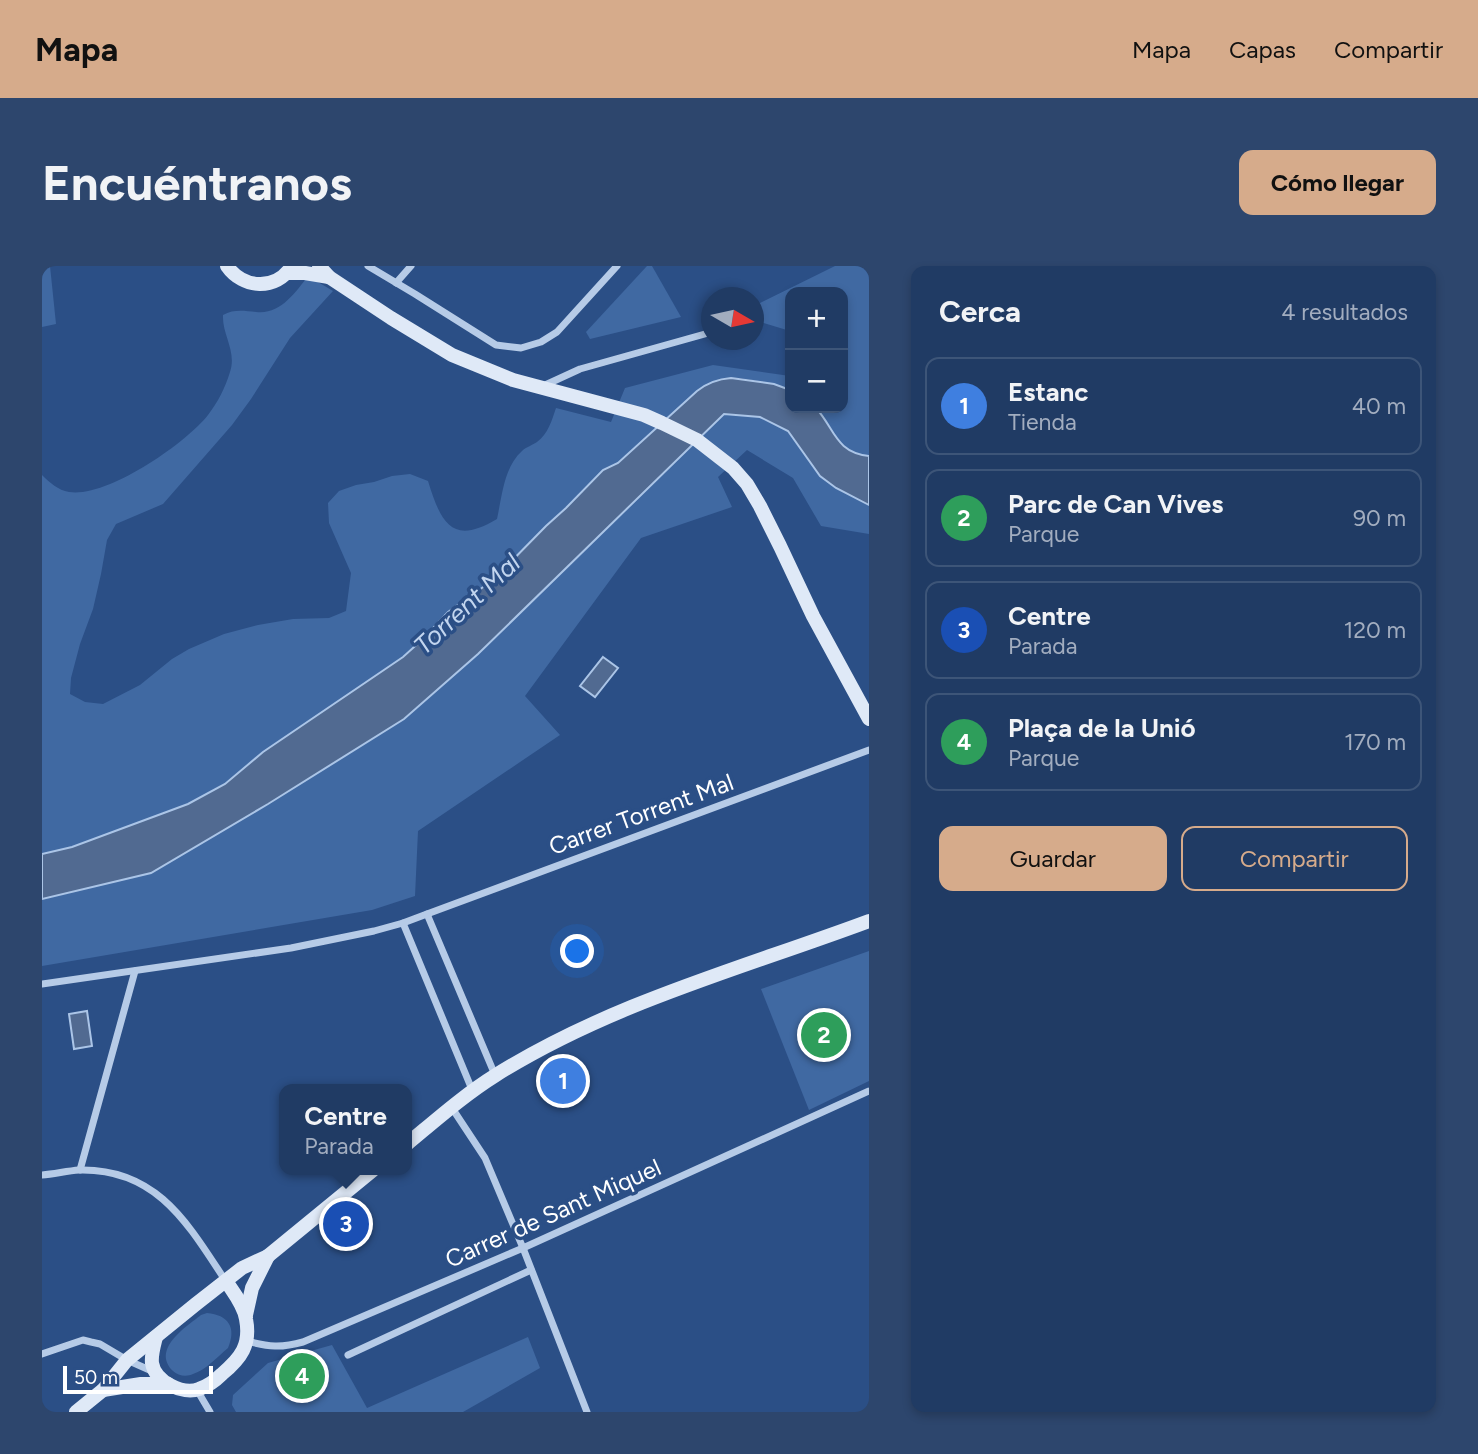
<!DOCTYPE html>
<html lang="es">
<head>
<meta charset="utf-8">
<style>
	body { margin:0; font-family:Figtree,sans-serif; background:#2d466d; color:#f1f3f6 }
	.controls { position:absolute; right:21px; top:21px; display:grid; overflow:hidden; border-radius:14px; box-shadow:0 4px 10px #0003 }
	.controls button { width:63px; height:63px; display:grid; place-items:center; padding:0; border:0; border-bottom:2px solid #3d5578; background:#203b64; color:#f1f3f6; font:35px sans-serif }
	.compass { position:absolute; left:659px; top:21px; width:63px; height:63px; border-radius:50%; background:#203b64; box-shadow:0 4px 10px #0003; rotate:99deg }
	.scale { position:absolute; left:21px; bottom:18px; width:150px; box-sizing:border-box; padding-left:7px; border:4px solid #fff; border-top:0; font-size:19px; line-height:24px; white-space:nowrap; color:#fff; -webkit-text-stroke:5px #2b4f86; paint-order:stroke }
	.you { position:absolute; left:536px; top:686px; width:24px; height:24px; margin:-18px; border:5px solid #fff; border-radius:50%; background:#1a73e8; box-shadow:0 0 0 10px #1a73e833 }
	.badge { display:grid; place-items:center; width:46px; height:46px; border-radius:50%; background:#d6ab8b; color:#fff; font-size:23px; font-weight:700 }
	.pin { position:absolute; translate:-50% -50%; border:4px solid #fff; box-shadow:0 2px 7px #0006 }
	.popup { position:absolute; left:237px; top:818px; width:133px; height:91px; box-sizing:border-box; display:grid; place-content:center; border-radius:14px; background:#203b64; filter:drop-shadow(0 2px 5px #0005); font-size:23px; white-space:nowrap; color:#a2adbf }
	.popup b { font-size:26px; color:#f1f3f6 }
	.popup::after { content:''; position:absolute; left:50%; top:100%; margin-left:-14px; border:14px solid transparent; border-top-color:#203b64 }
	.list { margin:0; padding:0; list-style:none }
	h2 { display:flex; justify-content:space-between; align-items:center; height:91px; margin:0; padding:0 28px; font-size:30px }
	h2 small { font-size:23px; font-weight:400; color:#a2adbf }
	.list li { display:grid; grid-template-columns:46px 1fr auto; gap:21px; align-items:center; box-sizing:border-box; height:98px; margin:0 14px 14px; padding:0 14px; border:2px solid #3d5578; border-radius:14px }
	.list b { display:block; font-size:26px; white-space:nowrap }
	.list p { margin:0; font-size:23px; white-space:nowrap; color:#a2adbf }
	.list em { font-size:23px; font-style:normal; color:#a2adbf }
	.actions { display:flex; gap:14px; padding:21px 28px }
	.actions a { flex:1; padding:16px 0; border:2px solid #d6ab8b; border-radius:14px; text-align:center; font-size:24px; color:#d6ab8b }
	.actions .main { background:#d6ab8b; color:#111 }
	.map { position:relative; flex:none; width:827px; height:1146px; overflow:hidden; border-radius:14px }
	header { display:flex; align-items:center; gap:42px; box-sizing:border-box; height:98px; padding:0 35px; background:#d6ab8b; color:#111 }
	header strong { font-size:33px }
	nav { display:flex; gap:38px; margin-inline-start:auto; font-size:24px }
	.intro { display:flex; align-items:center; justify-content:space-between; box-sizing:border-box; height:168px; padding:0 42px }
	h1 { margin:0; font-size:49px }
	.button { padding:18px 32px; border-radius:14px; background:#d6ab8b; color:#111; font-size:24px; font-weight:700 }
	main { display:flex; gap:42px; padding:0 42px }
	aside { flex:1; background:#203b64; border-radius:14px; box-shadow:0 4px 10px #0003 }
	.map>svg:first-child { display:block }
</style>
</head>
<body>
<header>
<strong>Mapa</strong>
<nav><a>Mapa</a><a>Capas</a><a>Compartir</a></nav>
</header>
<div class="intro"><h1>Encuéntranos</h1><a class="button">Cómo llegar</a></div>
<main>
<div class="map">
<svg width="827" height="1146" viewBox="0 0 827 1146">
	<rect width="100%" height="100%" fill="#2b4f86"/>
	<g fill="#4069a2">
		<polygon points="0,0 8,0 14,58 0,61"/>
		<polygon points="605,0 610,0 639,51 548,73 544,66"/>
		<path d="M793,0H827V190C793,186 793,163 774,142H801V26H748V65L712,54V40Z"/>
		<path d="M266,10L291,25L248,72L209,133L190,159L121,238L74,258L65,274L59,308L51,343L38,378L29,412L28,428L43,436L61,438L98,419L130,393L147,383L182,368L216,359L251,353L287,352L304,345L309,307L287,257L286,237L297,225L314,219L332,216L350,210L368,208L386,215C399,257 410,280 455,253C460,230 462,201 480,185C484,181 491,179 495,176C506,168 510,154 514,142L569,156L583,122L671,99L748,110V124L732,118L698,112L655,125L576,197L561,204L524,242L504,260L451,314L406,346L382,372L361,391L221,486L183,517L146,538L30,581L0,588V209C8,217 16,224 27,226C65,232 143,178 166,149C176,136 183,122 188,106C195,85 180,69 181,49C192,43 202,45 214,46C238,49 253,27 266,10Z"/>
		<polygon points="682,148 718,151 747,165 778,210 794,222 827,239 827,268 779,260 751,212 705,184 676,211 690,241 599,272 483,430 518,469 376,565 373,630 330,644 0,700 0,633 28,627 208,547 362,453 436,388"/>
		<polygon points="827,685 827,815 767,844 719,723"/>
		<path d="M165,1047C186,1049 195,1061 186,1082C176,1090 164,1104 151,1108C145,1111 136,1110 131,1105C109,1083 144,1061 159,1049Z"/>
		<polygon points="486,1071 498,1102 421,1146 194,1146 190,1139 191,1129 226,1097 290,1079 325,1142"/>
	</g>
	<g fill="#516a91" stroke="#abc5e7" stroke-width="2">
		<path d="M689,112L732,118L748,124V142H774C793,163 793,186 827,190V239L794,222L778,210L746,165L718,151L682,148L436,388L362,453L226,538L109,607L0,633V588L30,581L146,538L183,518L221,486L361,391L382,372L406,346L451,314L504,260L524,242L561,204L576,197L655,125C665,117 676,113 689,112Z"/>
		<polygon points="561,391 576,402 553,431 538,420"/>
		<polygon points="45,745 50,780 32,783 27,748"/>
	</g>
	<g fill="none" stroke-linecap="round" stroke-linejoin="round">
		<g stroke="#b6cbe7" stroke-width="7">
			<polyline points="326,0 373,28 454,79 479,82 499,76 515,66 575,0"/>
			<polyline points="354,17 369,0"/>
			<polyline points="501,120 538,103 670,66"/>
			<polyline points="385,648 827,484"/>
			<polyline points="0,718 249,682 332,665 361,657"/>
			<polyline points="431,826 361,657 385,648 453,809"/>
			<polyline points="410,842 443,892 481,982 545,1146"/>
			<polyline points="38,904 93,705"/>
			<path d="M0,909C12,908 25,905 37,904C115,902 146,958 183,1014"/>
			<path d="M205,1075C227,1081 239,1082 261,1076L481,982L827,825"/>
			<polyline points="0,1088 41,1074 49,1076 58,1078 85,1094 112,1106"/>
			<polyline points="306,1089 489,1004"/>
			<polyline points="155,1124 168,1146"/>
		</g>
		<g stroke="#dfe9f7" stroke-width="14">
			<path d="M185,0C201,23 234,25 250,0"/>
			<polyline points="277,0 287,11 349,52 410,89 471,114 602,149 620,157 655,174 691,202 705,218 718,240 738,280 771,350 827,453"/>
			<polyline points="245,7 263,7 287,11"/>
			<path d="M365,878C394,854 422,829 454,809C569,737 701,702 827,655"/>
			<polyline points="204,1049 210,1022 226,990"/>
			<path d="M114,1071C112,1079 109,1089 110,1097C113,1116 141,1129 157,1123C166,1120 174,1114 180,1108C199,1092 209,1079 204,1053C202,1039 191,1026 184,1015"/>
			<polyline points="61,1124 99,1118 126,1118"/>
			<polyline points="34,1146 61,1124 85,1094 154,1038 200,1002 226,990 331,904"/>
		</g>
	</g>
	<g text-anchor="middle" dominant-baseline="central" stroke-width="7" stroke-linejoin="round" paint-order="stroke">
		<g font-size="24" fill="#fff" stroke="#2b4f86">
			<text transform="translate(599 548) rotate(-20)">Carrer Torrent Mal</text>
			<text transform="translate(511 947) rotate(-24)">Carrer de Sant Miquel</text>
		</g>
		<g font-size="26" font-style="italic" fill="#c2d5ef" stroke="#2b4f86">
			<text transform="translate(425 338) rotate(-43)">Torrent Mal</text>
		</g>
	</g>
</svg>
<div class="controls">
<button>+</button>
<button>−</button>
</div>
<svg class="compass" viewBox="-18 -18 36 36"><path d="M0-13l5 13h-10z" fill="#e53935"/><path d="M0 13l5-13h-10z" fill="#a2adbf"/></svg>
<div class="scale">50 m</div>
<div class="you"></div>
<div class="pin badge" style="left:521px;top:815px;background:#3f7fe0">1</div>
<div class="pin badge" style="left:782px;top:769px;background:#2e9e5b">2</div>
<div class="pin badge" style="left:304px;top:958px;background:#1a4fb4">3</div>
<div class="popup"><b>Centre</b>Parada</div>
<div class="pin badge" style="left:260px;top:1110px;background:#2e9e5b">4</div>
</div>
<aside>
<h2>Cerca<small>4 resultados</small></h2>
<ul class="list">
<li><span class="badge" style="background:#3f7fe0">1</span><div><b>Estanc</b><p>Tienda</p></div><em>40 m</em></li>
<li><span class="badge" style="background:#2e9e5b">2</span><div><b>Parc de Can Vives</b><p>Parque</p></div><em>90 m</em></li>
<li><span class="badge" style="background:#1a4fb4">3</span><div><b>Centre</b><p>Parada</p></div><em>120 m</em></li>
<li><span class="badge" style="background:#2e9e5b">4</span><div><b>Plaça de la Unió</b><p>Parque</p></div><em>170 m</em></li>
</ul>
<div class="actions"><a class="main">Guardar</a><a>Compartir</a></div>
</aside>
</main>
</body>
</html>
